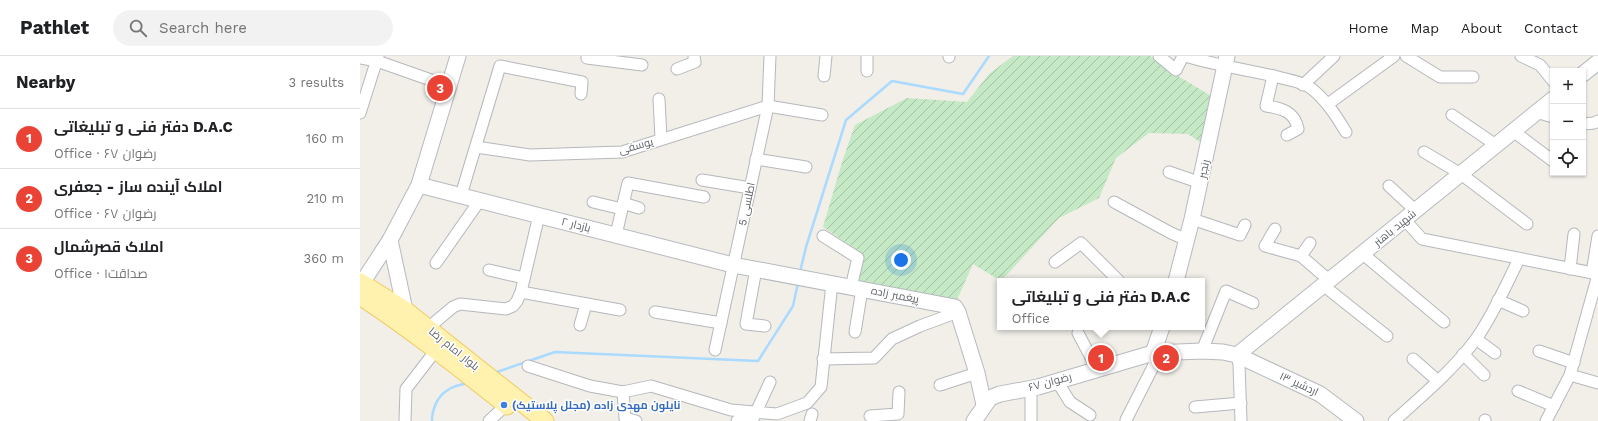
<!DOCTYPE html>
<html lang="en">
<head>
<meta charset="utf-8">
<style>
	body { margin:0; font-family:"Work Sans",Cairo,sans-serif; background:#f2f2f2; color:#202124 }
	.controls { position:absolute; right:12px; top:12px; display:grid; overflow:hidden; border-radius:0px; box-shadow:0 1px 3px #0004 }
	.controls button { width:36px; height:36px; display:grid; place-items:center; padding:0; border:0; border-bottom:1px solid #e0e0e0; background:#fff; color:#202124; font:20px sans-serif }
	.you { position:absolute; left:541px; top:204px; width:14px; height:14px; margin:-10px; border:3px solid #fff; border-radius:50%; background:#1a73e8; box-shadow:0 0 0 6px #1a73e833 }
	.badge { display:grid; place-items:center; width:26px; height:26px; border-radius:50%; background:#ea4335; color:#fff; font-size:13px; font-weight:700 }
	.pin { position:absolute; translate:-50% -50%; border:2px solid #fff; box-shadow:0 1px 4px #0006 }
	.popup { position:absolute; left:637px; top:222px; width:208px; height:52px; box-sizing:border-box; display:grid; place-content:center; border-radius:0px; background:#fff; filter:drop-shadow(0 1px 3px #0005); font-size:13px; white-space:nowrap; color:#757577 }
	.popup b { font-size:15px; color:#202124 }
	.popup::after { content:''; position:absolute; left:50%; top:100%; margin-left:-8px; border:8px solid transparent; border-top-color:#fff }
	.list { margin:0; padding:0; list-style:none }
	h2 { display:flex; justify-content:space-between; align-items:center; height:52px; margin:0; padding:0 16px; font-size:17px }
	h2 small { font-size:13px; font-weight:400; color:#757577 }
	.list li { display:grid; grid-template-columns:26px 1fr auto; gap:12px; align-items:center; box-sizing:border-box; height:60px; padding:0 16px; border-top:1px solid #e0e0e0 }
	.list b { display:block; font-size:15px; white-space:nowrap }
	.list p { margin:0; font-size:13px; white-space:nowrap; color:#757577 }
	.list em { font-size:13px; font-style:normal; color:#757577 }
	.icon { flex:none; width:22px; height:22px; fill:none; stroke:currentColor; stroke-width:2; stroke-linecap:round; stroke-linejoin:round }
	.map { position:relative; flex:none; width:1238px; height:365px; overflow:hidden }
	header { display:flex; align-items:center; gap:24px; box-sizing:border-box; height:56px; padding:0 20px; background:#fff; border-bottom:1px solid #e0e0e0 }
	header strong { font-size:19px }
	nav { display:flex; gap:22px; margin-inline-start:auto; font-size:14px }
	.search { width:280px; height:36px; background:#f2f2f2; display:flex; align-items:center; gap:10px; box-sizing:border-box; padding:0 14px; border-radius:22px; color:#757577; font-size:15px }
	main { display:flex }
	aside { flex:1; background:#fff }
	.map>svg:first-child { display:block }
</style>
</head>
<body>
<header>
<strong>Pathlet</strong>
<div class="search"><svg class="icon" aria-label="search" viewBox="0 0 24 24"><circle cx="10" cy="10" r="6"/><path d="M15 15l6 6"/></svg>Search here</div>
<nav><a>Home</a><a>Map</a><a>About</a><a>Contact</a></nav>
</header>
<main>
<aside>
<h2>Nearby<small>3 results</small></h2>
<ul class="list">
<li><span class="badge">1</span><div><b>دفتر فنی و تبلیغاتی D.A.C</b><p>Office · رضوان ۶۷</p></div><em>160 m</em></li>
<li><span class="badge">2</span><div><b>املاک آینده ساز - جعفری</b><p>Office · رضوان ۶۷</p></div><em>210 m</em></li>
<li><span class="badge">3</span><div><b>املاک قصرشمال</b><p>Office · صداقت۱</p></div><em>360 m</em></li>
</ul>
</aside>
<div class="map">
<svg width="1238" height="365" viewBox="0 0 1238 365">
	<defs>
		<pattern id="garden-furrows" width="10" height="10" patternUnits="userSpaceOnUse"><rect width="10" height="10" fill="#c5e8c5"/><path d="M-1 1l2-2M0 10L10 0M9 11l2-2" fill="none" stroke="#a3c0a4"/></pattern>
	</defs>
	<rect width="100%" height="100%" fill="#f1efe8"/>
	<polygon fill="url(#garden-furrows)" points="653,0 790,0 808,14 861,46 850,93 828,78 789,77 756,102 739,142 699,162 641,225 613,208 596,246 497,225 504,199 463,171 483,103 495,69 547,42 607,46 629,18"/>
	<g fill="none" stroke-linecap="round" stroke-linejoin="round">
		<g stroke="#aadaff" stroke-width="2.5">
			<polyline points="440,216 446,191 486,64 532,25 603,38 629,0"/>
			<polyline points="134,317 195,296 398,305 433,250 438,227"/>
			<path d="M72,365C72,354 77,340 88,334C93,330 101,329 107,327"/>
		</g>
		<defs>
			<g id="street">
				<polyline points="227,0 227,2 282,9"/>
				<polyline points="799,0 816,14 823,0"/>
				<path d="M825,0C856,9 887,14 918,21C928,24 944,26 952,33C967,45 976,60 986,76"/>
				<polyline points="1046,0 1080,21 1113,21"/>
				<polyline points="1161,0 1180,9 1193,25"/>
				<polyline points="589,1 589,0"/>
				<polyline points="0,2 17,5 88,30"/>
				<polyline points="317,13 335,6 334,0"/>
				<polyline points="507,15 507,0"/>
				<polyline points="464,20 466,0"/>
				<path d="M913,20L906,50C922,52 935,56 938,73L927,79"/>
				<polyline points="943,29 974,0"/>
				<polyline points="299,43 301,83"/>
				<polyline points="968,48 1034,0"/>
				<polyline points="1176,56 1193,61"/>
				<polyline points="0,57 18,0"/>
				<polyline points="1092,59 1136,89"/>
				<polyline points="1223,68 1234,67 1238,65"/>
				<polyline points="1153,75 1193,105"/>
				<polyline points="116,91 170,99 262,96 408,50 462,59"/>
				<polyline points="1064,96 1101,118 1167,168"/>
				<polyline points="396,103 446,111"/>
				<polyline points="809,116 841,127"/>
				<polyline points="342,124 390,132"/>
				<polyline points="1029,130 1056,155"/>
				<polyline points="101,139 140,10 222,26 221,38"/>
				<polyline points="233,146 262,153"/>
				<polyline points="754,146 811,177 827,184"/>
				<polyline points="263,147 279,152"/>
				<polyline points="832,163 880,179 885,169"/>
				<polyline points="1045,164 1062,183 1238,218"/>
				<polyline points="915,173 905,190 941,200 970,225"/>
				<polyline points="256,179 268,127 344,141"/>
				<polyline points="463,180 498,202 491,231"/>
				<polyline points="1003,198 1084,266"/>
				<polyline points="941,200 950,187"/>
				<polyline points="695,206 721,187 759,225"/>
				<polyline points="76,207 120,144"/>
				<polyline points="396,213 386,268 405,270"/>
				<polyline points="1210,213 1214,178"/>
				<polyline points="129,214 164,222"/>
				<polyline points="1232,217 1238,180"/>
				<polyline points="964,230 1027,280"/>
				<polyline points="161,236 260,254"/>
				<polyline points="1138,244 1163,255"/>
				<polyline points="295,256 361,267"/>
				<polyline points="220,269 226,248"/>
				<polyline points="68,272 93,251 100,248 146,253 153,250 157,245 161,236 179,159"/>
				<polyline points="495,276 502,233"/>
				<polyline points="718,277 737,313"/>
				<polyline points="1116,283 1135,297"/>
				<polyline points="355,294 408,50 410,0"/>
				<polyline points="842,295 866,235 893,247"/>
				<polyline points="1179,295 1214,307"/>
				<polyline points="1103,298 1124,319"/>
				<polyline points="877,299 879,309 881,365"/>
				<polyline points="463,303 514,302 532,283 560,270 598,256"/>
				<polyline points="1053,303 1078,325"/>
				<polyline points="168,310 230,330 263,336 291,330 371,354 417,358 447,347 461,331 472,227"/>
				<polyline points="1210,319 1238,327"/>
				<polyline points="697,325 710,346 730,359"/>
				<polyline points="580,329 617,317"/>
				<polyline points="1158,335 1194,350"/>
				<polyline points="263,336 265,362 276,365"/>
				<polyline points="835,351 881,347"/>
				<polyline points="510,360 538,358 539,336"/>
				<polyline points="671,364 671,332"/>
				<polyline points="766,364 800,297"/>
				<polyline points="45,365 46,333 76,294"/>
				<polyline points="129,365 146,349"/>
				<polyline points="377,365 379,363 385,365"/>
				<polyline points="392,365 410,326"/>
				<polyline points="450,365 452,358"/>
				<path d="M1034,365C1062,340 1094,313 1116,283C1133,259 1146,229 1159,203"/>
				<polyline points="1125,365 1125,364"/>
				<polyline points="1186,365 1210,319 1238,219"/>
			</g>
			<g id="secondary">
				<polyline points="1223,18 1238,6"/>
				<polyline points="59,129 373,209 595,251 598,256 617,317 624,349"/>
				<polyline points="30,184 45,254"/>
				<polyline points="816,225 832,163 867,0"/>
				<polyline points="2,227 30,184 59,129 98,0"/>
				<polyline points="793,297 802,271"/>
				<polyline points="877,299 1193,43"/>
				<polyline points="614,365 630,342 640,338 678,331 793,297 842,295 863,296 877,299 960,338 996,365"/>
			</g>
			<g id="primary">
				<polyline points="0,226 45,254 185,365"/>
				<path d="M0,240C52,274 99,312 147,350"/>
			</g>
		</defs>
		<use href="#street" stroke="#b5b8bc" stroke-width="13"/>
		<use href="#secondary" stroke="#b6babf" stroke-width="17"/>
		<use href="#primary" stroke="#f2c960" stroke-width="19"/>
		<use href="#street" stroke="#fff" stroke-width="11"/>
		<use href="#secondary" stroke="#fff" stroke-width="15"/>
		<use href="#primary" stroke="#fff2af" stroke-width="17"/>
	</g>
	<circle fill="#3f7fe0" stroke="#fff" stroke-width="1.5" cx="144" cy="349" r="4"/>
	<g text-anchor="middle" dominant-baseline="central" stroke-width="3" stroke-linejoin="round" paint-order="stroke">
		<g font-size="11" fill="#5f6368" stroke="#fff">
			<text transform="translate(276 90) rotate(-15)">یوسفی</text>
			<text transform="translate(844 113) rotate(-78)">رنجبر</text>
			<text transform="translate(387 148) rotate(-78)">اطلسی 5</text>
			<text transform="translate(216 169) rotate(14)">بازدار ۲</text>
			<text transform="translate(1035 172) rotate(-39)">شهید باهنر</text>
			<text transform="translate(535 239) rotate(11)">پیغمبر زاده</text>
			<text transform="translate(94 293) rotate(39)">بلوار امام رضا</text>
			<text transform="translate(690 326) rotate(-15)">رضوان ۶۷</text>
			<text transform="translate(939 328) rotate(25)">اردشیر ۱۳</text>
		</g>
		<g font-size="11" font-weight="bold" fill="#366cbe" stroke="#fff" text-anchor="start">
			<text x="152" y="349">نایلون مهدی زاده (مجلل پلاستیک)</text>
		</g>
	</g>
</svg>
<div class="controls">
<button>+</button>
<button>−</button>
<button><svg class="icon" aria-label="locate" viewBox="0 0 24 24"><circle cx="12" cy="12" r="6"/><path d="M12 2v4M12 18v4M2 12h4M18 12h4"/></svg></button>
</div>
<div class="you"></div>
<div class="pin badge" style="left:741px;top:302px">1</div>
<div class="popup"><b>دفتر فنی و تبلیغاتی D.A.C</b>Office</div>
<div class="pin badge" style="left:806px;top:302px">2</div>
<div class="pin badge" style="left:80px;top:32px">3</div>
</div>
</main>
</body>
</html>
